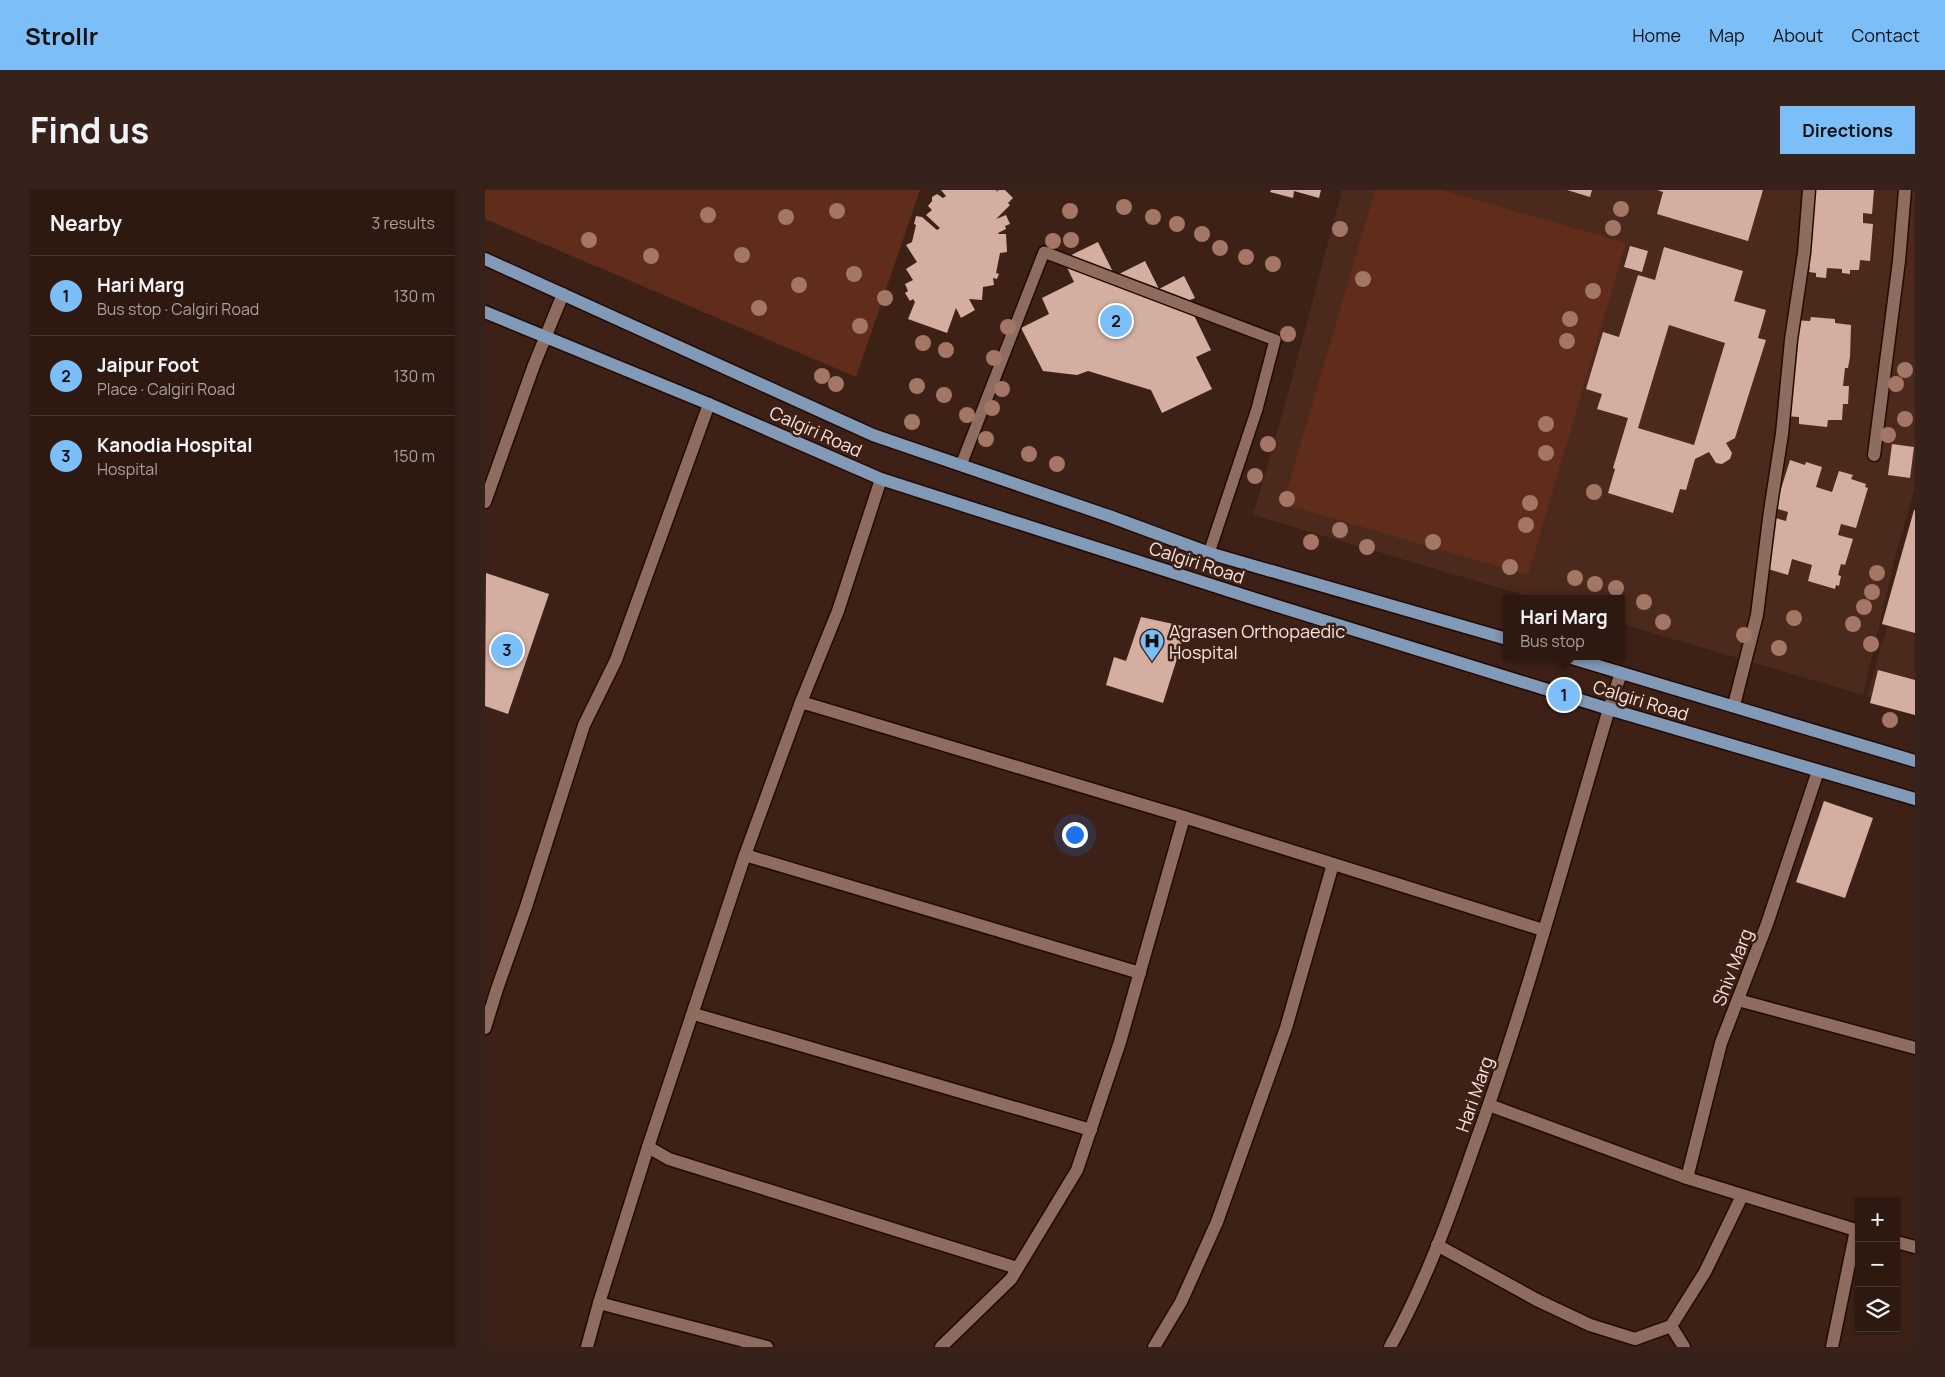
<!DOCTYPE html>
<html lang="en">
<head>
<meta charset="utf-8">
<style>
	body { margin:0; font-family:Manrope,sans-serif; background:#36221a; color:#f1f3f6 }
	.controls { position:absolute; right:15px; bottom:15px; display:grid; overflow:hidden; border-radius:0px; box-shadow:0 1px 4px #0004 }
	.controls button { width:45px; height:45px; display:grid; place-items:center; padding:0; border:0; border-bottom:1px solid #493831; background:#2e1911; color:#f1f3f6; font:25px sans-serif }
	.you { position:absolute; left:589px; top:644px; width:18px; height:18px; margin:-12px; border:4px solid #fff; border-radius:50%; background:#1a73e8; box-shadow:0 0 0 8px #1a73e833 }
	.badge { display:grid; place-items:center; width:32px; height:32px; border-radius:50%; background:#7bbef8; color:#111; font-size:16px; font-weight:700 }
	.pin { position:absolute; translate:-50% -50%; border:2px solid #fff; box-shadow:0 1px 5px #0006 }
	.popup { position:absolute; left:1018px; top:405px; width:122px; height:65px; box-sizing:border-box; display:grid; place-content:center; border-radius:0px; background:#2e1911; filter:drop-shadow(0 1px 4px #0005); font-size:16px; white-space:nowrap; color:#a7a09f }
	.popup b { font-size:19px; color:#f1f3f6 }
	.popup::after { content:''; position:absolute; left:50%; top:100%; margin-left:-10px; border:10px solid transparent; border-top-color:#2e1911 }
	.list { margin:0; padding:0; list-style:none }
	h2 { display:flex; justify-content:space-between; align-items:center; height:65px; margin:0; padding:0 20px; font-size:21px }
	h2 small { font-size:16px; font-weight:400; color:#a7a09f }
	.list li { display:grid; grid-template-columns:32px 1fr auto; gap:15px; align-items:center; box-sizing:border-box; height:80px; padding:0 20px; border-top:1px solid #493831 }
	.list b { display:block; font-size:19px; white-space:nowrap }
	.list p { margin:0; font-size:16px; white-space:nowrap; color:#a7a09f }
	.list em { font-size:16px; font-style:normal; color:#a7a09f }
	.icon { flex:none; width:28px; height:28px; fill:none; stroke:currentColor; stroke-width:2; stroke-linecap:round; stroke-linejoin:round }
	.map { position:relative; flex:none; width:1430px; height:1157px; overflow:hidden; border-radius:0px }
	header { display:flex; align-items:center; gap:30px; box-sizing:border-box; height:70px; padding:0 25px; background:#7bbef8; color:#111 }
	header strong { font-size:24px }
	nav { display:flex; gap:28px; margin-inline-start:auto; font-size:18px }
	.intro { display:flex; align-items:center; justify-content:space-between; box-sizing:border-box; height:120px; padding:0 30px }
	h1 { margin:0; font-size:35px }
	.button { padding:12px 22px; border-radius:0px; background:#7bbef8; color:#111; font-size:18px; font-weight:700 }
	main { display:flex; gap:30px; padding:0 30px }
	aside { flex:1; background:#2e1911; border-radius:0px; box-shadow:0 1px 4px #0004 }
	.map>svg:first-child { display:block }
</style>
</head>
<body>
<header>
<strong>Strollr</strong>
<nav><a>Home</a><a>Map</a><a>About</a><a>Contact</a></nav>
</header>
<div class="intro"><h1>Find us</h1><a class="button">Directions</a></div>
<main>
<aside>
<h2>Nearby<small>3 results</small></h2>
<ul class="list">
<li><span class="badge">1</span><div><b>Hari Marg</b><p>Bus stop · Calgiri Road</p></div><em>130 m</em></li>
<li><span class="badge">2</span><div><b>Jaipur Foot</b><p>Place · Calgiri Road</p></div><em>130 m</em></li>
<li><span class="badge">3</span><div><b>Kanodia Hospital</b><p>Hospital</p></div><em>150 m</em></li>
</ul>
</aside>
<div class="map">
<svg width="1430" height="1157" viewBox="0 0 1430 1157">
	<rect width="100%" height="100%" fill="#3d2117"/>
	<g fill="#4b291c">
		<polygon points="857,0 1430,0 1430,297 1412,360 1378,505 1137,434 1136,409 1052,409 768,325 801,211"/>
		<polygon points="1430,340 1430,520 1382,506"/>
	</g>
	<g fill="#5f2d19">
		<polygon points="0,0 435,0 371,187 0,29"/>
		<polygon points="890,0 957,0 1141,53 1043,385 798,314"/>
	</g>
	<g fill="#d4afa1" fill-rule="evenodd">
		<polygon points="456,0 512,0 511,2 514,0 520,0 528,8 523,13 525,15 511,29 521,25 525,34 520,36 521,39 513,43 514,44 521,44 522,62 515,63 511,83 514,84 512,89 508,88 509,95 498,97 497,110 484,109 490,120 476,128 471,118 462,143 423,129 430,112 428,109 425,111 420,103 423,101 420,94 428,90 421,79 432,72 421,55 427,52 431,35 429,34 431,26 437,27 452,40 455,38 441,25 447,20 443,16 447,11 447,7 452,4 458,8 461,6"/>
		<polygon points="786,0 836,0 834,8 809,1 808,8 785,2"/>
		<polygon points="1082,0 1107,0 1105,7"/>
		<polygon points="1172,0 1278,0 1263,51 1172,24 1178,2"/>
		<polygon points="1318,0 1389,0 1387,24 1378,23 1378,33 1388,34 1385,71 1375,70 1374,80 1365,80 1365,84 1357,83 1357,79 1342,78 1341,88 1331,87 1331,83 1324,82 1325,77 1318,76"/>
		<polygon points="613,52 630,86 660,71 674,99 699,86 710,108 702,111 726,160 711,167 727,199 677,223 666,200 603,181 592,185 558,181 536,138 564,124 557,108 589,92 578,69"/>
		<polygon points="1145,56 1163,61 1157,82 1139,77"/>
		<path d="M1179,57L1258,81L1249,111L1281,120L1273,148L1281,150L1250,248L1241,253L1247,263L1245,269L1237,274L1231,273L1224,262L1210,269L1201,300L1195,299L1188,323L1123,303L1130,279L1128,278L1143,228L1112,219L1117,204L1101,199L1118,142L1134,147L1153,85L1170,90ZM1184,135L1240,153L1209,255L1153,238Z"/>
		<polygon points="1326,127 1350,129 1350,133 1366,135 1365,167 1363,178 1360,178 1358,196 1364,196 1363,214 1358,214 1357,230 1343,230 1342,237 1314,234 1314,227 1299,226 1307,130 1325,131"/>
		<polygon points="1407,254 1429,257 1425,288 1403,285"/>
		<polygon points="1305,270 1320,275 1321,272 1337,277 1331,297 1347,302 1354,281 1368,285 1366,289 1381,294 1380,297 1383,298 1371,338 1356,334 1353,345 1368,349 1360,375 1356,374 1353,385 1356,386 1354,396 1351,395 1350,399 1323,391 1327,375 1307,369 1303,385 1273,376 1287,327 1301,331 1303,322 1290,318"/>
		<polygon points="1429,320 1430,320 1430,443 1397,434"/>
		<polygon points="1,383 64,404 23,524 0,516"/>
		<polygon points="656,427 702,437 678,513 621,495 629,467 641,471"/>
		<polygon points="1393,480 1430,490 1430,525 1385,513"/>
		<polygon points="1339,611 1388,628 1360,708 1311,692"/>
	</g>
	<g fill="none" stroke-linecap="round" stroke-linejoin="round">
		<defs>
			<polyline id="lane" points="476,275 559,62 790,150 772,219 724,363"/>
			<g id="street">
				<polyline points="1389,265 1414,71 1420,0"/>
				<polyline points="0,312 49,175 78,104"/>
				<polyline points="316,512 699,627 1058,740"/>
				<polyline points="1249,515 1272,425 1285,321 1297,244 1306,150 1319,63 1324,0"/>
				<polyline points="260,665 655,783"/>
				<polyline points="1253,810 1430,858"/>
				<polyline points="209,824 606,940"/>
				<polyline points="0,838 12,799 41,717 99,535 131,470 224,214"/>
				<polyline points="1004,915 1202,988 1374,1041"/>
				<polyline points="163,957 184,969 532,1078"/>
				<polyline points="1202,988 1236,853 1282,734 1333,581"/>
				<polyline points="1411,1052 1430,1057"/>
				<polyline points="952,1055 1052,1110 1105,1135 1150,1149 1186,1136 1220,1082 1257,1006"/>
				<polyline points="114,1113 282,1157"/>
				<polyline points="1186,1136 1199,1157"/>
				<polyline points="102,1157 114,1113 163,957 260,665 316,512 353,421 396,289"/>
				<polyline points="456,1157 526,1089 592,980 635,852 699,627"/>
				<polyline points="669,1157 696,1112 732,1032 801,838 848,674"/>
				<polyline points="1347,1157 1371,1040"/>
			</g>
			<path id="secondary" d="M905,1157C939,1096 964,1028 987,962C1040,817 1080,667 1124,519L1136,483"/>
			<g id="primary">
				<polyline points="0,69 388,245 624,326 724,363 1022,449"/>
				<polyline points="0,122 224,214 396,289 770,409 1124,519 1430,609"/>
				<polyline points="1080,466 1430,571"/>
			</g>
		</defs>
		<use href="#lane" stroke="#230a02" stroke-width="14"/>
		<use href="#street" stroke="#230a02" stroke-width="15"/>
		<use href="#secondary" stroke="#230a02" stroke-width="15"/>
		<use href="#primary" stroke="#230a02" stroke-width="15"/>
		<use href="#lane" stroke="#8e6c60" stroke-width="11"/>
		<use href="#street" stroke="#8e6c60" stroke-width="12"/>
		<use href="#secondary" stroke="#8e6c60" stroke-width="12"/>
		<use href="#primary" stroke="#809ab7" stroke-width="12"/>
	</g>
	<g fill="#a37666">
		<circle cx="639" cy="17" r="8"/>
		<circle cx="1136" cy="19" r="8"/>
		<circle cx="352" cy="21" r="8"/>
		<circle cx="585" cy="21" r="8"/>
		<circle cx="223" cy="25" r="8"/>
		<circle cx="301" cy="27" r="8"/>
		<circle cx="668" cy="27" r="8"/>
		<circle cx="692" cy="34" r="8"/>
		<circle cx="1128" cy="38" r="8"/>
		<circle cx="855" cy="39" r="8"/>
		<circle cx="717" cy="44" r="8"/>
		<circle cx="104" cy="50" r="8"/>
		<circle cx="586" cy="50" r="8"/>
		<circle cx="568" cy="51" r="8"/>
		<circle cx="735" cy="58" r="8"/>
		<circle cx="257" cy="65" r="8"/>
		<circle cx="166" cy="66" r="8"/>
		<circle cx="761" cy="67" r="8"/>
		<circle cx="788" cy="74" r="8"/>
		<circle cx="369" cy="84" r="8"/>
		<circle cx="878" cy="89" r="8"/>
		<circle cx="314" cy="95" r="8"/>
		<circle cx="1108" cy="101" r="8"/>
		<circle cx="400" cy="108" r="8"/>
		<circle cx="274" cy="118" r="8"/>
		<circle cx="1085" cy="129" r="8"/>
		<circle cx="375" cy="136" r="8"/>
		<circle cx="523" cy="137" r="8"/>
		<circle cx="803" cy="144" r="8"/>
		<circle cx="1082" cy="151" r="8"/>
		<circle cx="438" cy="153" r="8"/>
		<circle cx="461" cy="160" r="8"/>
		<circle cx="509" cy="168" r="8"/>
		<circle cx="1420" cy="180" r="8"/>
		<circle cx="337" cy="186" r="8"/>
		<circle cx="351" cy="194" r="8"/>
		<circle cx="1411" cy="194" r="8"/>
		<circle cx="432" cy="196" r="8"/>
		<circle cx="517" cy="199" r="8"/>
		<circle cx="459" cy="205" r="8"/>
		<circle cx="507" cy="218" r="8"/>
		<circle cx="482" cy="225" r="8"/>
		<circle cx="1420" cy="229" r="8"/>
		<circle cx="427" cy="232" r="8"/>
		<circle cx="1061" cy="234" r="8"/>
		<circle cx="1403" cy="245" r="8"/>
		<circle cx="501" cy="249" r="8"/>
		<circle cx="783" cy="254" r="8"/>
		<circle cx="1061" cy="263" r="8"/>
		<circle cx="544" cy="264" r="8"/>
		<circle cx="572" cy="274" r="8"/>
		<circle cx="770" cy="286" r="8"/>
		<circle cx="1109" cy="302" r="8"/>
		<circle cx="802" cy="309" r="8"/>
		<circle cx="1045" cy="313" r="8"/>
		<circle cx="1041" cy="335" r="8"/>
		<circle cx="855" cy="340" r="8"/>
		<circle cx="826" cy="352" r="8"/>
		<circle cx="948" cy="352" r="8"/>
		<circle cx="882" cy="357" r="8"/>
		<circle cx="1025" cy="377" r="8"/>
		<circle cx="1392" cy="383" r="8"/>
		<circle cx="1090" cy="388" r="8"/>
		<circle cx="1110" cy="394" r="8"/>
		<circle cx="1131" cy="398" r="8"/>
		<circle cx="1387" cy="402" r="8"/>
		<circle cx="1159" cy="412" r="8"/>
		<circle cx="1379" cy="417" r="8"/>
		<circle cx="1309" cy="428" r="8"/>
		<circle cx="1178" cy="432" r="8"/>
		<circle cx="1368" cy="434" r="8"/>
		<circle cx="1259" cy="445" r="8"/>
		<circle cx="1386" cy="454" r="8"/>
		<circle cx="1294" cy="458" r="8"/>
		<circle cx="1405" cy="530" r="8"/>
	</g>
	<defs>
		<symbol id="hospital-pin" viewBox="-11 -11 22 30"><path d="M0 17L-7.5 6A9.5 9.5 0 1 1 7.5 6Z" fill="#7bbef8" stroke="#3d2117"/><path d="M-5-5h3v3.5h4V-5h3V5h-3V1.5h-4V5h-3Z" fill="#111"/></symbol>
	</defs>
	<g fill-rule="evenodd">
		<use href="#hospital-pin" x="653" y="437" width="28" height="38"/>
	</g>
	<g text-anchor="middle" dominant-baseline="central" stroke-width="5" stroke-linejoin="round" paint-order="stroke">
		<g font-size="18" fill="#f9e5de" stroke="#3d2117">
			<text transform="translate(331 241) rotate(24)">Calgiri Road</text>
			<text transform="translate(712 372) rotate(18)">Calgiri Road</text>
			<text transform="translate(1156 510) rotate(17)">Calgiri Road</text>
			<text transform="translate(1247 777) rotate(-69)">Shiv Marg</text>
			<text transform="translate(989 904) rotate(-71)">Hari Marg</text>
		</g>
		<g font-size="18" fill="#f9e5de" stroke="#3d2117" text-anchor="start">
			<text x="684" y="441">Agrasen Orthopaedic<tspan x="684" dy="21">Hospital</tspan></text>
		</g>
	</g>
</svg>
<div class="controls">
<button>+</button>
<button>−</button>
<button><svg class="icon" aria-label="layers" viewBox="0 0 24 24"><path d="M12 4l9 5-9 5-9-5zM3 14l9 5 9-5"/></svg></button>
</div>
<div class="you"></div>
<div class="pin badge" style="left:1079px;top:505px">1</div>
<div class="popup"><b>Hari Marg</b>Bus stop</div>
<div class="pin badge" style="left:631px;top:131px">2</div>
<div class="pin badge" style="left:22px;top:460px">3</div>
</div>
</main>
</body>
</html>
